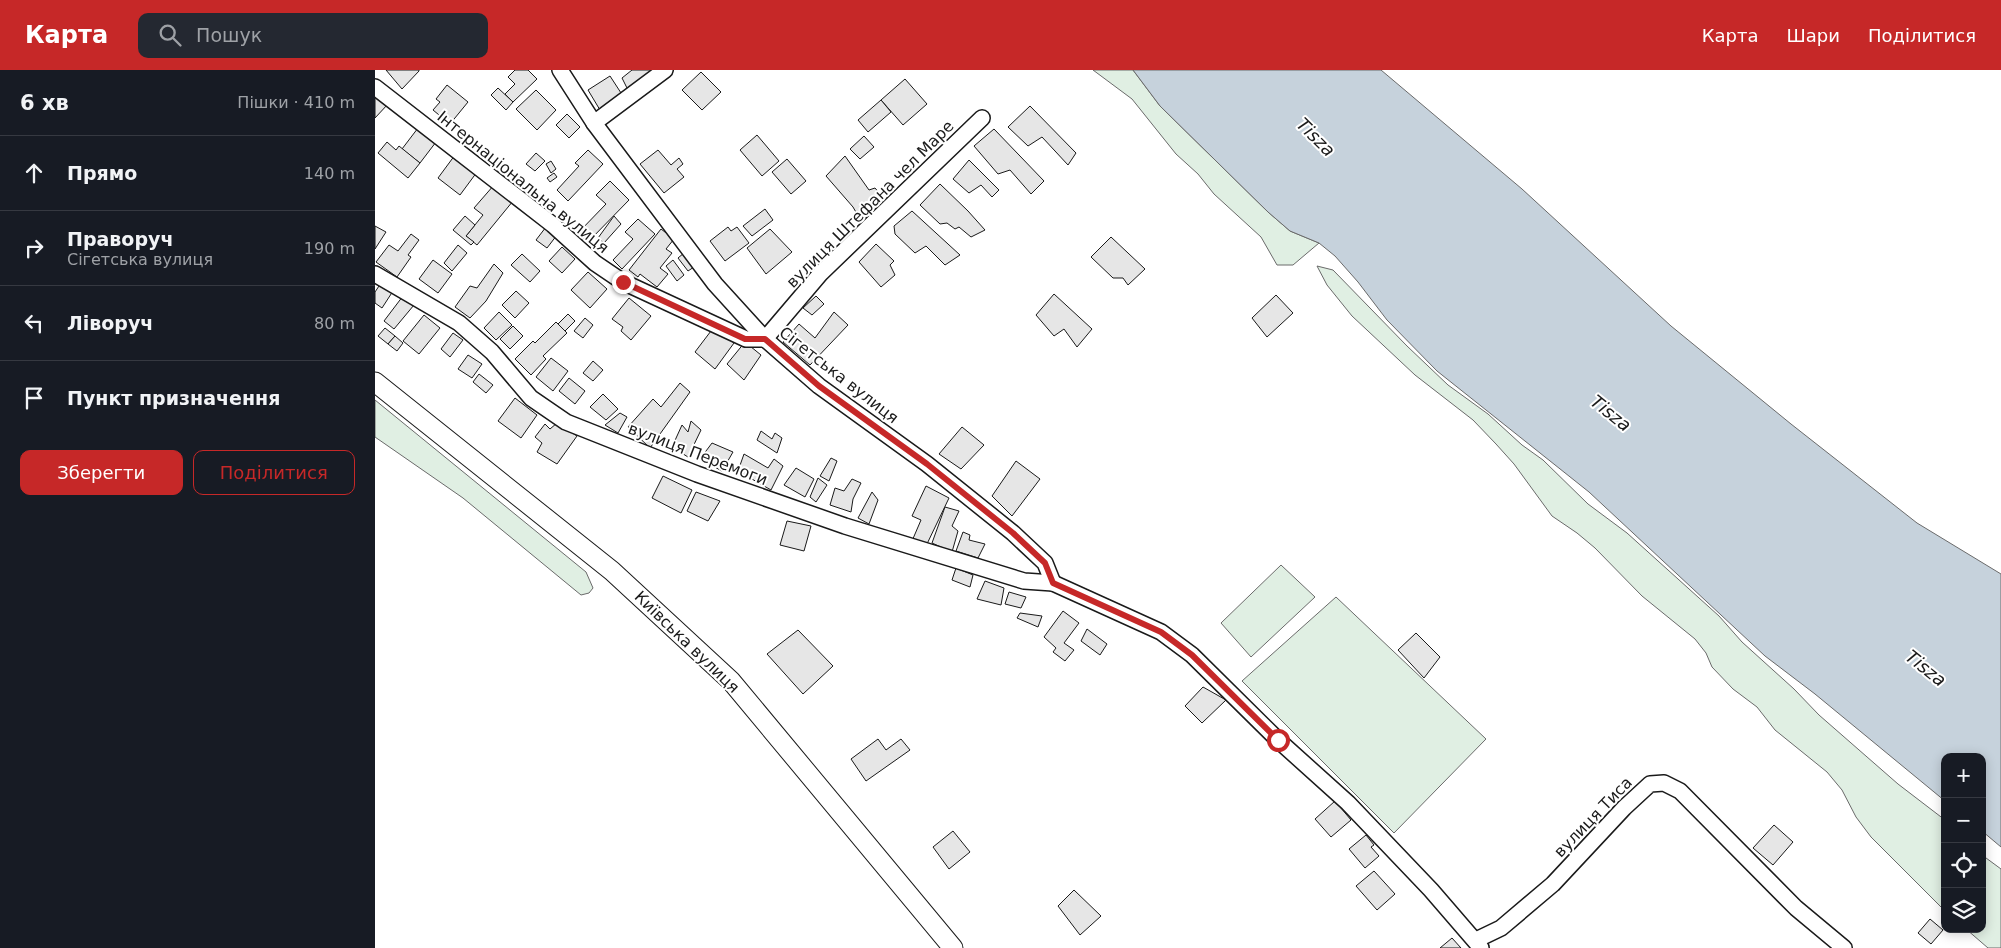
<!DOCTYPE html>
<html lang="uk">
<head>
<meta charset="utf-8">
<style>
	body { margin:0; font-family:"DejaVu Sans",sans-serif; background:#242831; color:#f1f3f6 }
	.controls { position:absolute; right:15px; bottom:15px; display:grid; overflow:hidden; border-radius:10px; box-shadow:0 2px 12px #0003 }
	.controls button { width:45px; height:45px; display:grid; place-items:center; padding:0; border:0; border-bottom:1px solid #363941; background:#171b24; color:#f1f3f6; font:25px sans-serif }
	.stop { position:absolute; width:15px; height:15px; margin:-11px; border:4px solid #c62828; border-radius:50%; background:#fff }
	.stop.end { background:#c62828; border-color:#fff; box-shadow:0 1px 5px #0008 }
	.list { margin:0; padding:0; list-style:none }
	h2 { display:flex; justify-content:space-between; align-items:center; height:65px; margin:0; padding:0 20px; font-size:21px }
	h2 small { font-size:16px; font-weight:400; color:#9ea1a6 }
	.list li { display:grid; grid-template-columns:32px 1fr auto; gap:15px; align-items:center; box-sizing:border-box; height:75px; padding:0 20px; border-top:1px solid #363941 }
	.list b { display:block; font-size:19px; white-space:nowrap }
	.list p { margin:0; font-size:16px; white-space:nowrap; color:#9ea1a6 }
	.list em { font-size:16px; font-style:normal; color:#9ea1a6 }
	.actions { display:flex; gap:10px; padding:15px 20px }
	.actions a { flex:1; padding:11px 0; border:1px solid #c62828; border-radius:10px; text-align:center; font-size:18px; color:#c62828 }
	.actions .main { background:#c62828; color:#fff }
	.icon { flex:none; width:28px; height:28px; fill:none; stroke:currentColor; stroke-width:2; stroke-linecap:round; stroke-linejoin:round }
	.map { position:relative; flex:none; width:1626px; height:878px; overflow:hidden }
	header { display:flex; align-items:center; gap:30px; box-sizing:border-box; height:70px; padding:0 25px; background:#c62828; color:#fff }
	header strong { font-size:24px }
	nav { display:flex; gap:28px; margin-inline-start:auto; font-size:18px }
	.search { width:350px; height:45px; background:#242831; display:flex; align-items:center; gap:12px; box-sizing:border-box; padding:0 18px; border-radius:10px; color:#9ea1a6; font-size:19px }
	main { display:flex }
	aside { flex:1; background:#171b24 }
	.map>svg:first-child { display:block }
</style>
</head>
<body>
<header>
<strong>Карта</strong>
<div class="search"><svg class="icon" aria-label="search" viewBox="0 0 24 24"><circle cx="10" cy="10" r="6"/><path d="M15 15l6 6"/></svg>Пошук</div>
<nav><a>Карта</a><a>Шари</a><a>Поділитися</a></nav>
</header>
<main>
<aside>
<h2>6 хв<small>Пішки · 410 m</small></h2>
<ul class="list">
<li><svg class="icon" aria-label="ahead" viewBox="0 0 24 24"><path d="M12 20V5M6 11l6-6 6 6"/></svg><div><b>Прямо</b></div><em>140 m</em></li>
<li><svg class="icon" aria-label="right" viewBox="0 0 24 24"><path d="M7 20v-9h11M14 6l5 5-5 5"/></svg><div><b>Праворуч</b><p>Сігетська вулиця</p></div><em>190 m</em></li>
<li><svg class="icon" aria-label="left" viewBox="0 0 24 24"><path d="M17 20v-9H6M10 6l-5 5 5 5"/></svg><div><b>Ліворуч</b></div><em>80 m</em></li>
<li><svg class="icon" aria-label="arrive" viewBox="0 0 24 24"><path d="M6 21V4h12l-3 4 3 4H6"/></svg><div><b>Пункт призначення</b></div></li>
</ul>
<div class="actions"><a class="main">Зберегти</a><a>Поділитися</a></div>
</aside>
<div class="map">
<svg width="1626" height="878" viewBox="0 0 1626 878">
	<rect width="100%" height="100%" fill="#fff"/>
	<g fill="#e0efe3" stroke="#6a6a6a">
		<polygon points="718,0 758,0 785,36 893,142 915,161 944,173 918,195 902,195 886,167 839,124 823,104 801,84 757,29"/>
		<polygon points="942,196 958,200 1032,276 1073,315 1113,344 1147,375 1168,390 1213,434 1252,463 1344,546 1367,572 1419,619 1444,645 1523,714 1570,750 1570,841 1496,767 1481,747 1467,720 1452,702 1400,660 1382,637 1358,619 1337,597 1331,583 1320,569 1267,526 1220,478 1202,463 1177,446 1139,394 1121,374 1098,350 1040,305 977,246 952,215"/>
		<polygon points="0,330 211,502 218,518 214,523 206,525 88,428 0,367"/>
		<polygon points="906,495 940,527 876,587 846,553"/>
		<polygon points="961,527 1111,669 1019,763 867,611"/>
		<polygon points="1607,785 1626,799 1626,878 1613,878 1591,859 1607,859"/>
	</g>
	<polygon fill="#c6d2dc" stroke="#6a6a6a" points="758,0 1006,0 1147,119 1296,256 1416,354 1542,453 1626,504 1626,777 1607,761 1607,687 1570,687 1570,731 1440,624 1390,586 1214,422 1062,301 1012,250 983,212 960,186 944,173 915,161 893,142 785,36"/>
	<g fill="#e6e6e6" stroke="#1a1a1a">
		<polygon points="11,0 44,0 44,1 27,19"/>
		<polygon points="140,0 153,0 162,9 138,32 130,24 140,14 133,7"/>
		<polygon points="257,0 281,0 253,20 247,8"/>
		<polygon points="326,2 346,22 327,40 307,20"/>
		<polygon points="235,6 248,26 225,40 213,20"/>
		<polygon points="530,9 552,34 528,55 506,30"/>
		<polygon points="72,15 93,32 75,54 58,40 65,32 61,29"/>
		<polygon points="123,18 138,32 131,40 116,25"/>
		<polygon points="161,20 181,40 162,60 141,39"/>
		<polygon points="0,22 13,34 0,48"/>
		<polygon points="506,30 516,42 493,62 483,50"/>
		<polygon points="655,36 701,83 693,95 667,67 653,76 633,57"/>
		<polygon points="192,44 205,57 194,68 181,55"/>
		<polygon points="43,58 61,72 45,93 27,79"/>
		<polygon points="619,59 669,111 656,124 635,100 623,104 599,76"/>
		<polygon points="382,65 404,91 387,106 365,80"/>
		<polygon points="489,66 499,77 485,89 475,79"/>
		<polygon points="12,72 21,80 24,76 45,93 33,108 3,83"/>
		<polygon points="213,80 228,94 193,131 182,120 204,96 200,93"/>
		<polygon points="283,80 296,95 304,88 308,94 302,99 309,107 289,123 265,94"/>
		<polygon points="161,83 170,91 160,101 151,94"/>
		<polygon points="80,85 102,102 85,125 63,108"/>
		<polygon points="470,86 494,120 500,118 512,132 486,151 478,137 451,106"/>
		<polygon points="412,89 431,111 416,124 397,102"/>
		<polygon points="594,90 624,120 617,127 606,115 594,123 578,109"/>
		<polygon points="176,91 181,99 176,103 171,94"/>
		<polygon points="179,103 182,107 175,112 172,108"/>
		<polygon points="235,111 254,130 213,172 203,163 231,134 221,125"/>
		<polygon points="565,114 593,141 610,160 596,167 584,157 580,159 572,153 565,154 545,135"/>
		<polygon points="119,115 138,131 102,175 91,166 108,145 99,138"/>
		<polygon points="390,139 398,150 377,166 368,156"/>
		<polygon points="537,141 585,185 570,195 551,176 540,183 520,164 519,156"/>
		<polygon points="90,146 100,155 91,166 99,172 96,175 78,160"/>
		<polygon points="239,146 246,154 229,173 223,168"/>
		<polygon points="263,149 280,164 247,199 238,190 258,169 250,162"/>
		<polygon points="0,156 11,162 0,179"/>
		<polygon points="171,157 182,165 172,178 161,170"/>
		<polygon points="353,157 356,161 362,157 374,173 350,191 335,171"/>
		<polygon points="286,159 299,169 291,179 297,183 285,198 293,204 282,217 265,204 263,207 254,200"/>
		<polygon points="395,159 417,182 391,204 372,178"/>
		<polygon points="36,164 44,170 33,185 36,187 22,207 1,192 14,175 23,181"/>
		<polygon points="736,167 770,199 753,215 748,208 738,208 716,187"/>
		<polygon points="501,174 519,191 515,195 520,205 506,217 484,192"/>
		<polygon points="83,175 92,183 77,201 69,193"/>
		<polygon points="187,177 200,189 187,203 174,191"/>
		<polygon points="309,183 319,197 313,201 303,188"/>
		<polygon points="147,184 165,201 155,212 136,195"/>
		<polygon points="58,190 77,204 63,223 44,209"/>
		<polygon points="298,190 309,205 302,211 291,196"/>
		<polygon points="119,194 128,203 111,231 95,248 80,237 95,216 102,218"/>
		<polygon points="213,202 232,219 215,238 196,220"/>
		<polygon points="6,213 18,221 7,238 0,233 0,222"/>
		<polygon points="141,221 154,233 140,248 127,235"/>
		<polygon points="679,224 717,259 702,277 689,259 679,266 661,245"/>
		<polygon points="901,225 918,243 892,267 877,248"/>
		<polygon points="28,226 39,235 19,259 9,251"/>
		<polygon points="441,226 449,234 437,245 428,238"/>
		<polygon points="254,228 276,246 256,270 246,261 248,257 237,249"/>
		<polygon points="124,242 137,255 121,270 109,258"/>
		<polygon points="459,242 473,255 435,295 408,272 424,254 440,268"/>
		<polygon points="193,244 200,251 190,261 183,254"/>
		<polygon points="49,245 65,258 44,284 28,271"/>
		<polygon points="210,248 218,255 208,268 199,261"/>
		<polygon points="181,252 192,263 168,286 171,289 156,305 140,289 158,271 160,273"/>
		<polygon points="138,256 148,266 135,279 125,269"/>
		<polygon points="339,257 359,273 340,299 320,282"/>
		<polygon points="10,258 20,266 13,274 3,266"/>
		<polygon points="78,263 88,270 75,287 66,279"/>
		<polygon points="20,266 28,273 22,281 13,274"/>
		<polygon points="370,272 386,285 369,310 352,294"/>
		<polygon points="93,285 107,294 97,308 83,299"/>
		<polygon points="176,288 193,301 178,321 161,307"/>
		<polygon points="218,291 228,300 218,311 208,303"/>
		<polygon points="104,304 118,315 111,323 98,312"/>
		<polygon points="194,308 210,321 200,334 184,321"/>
		<polygon points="305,313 315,322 275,378 253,357 278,329 286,337"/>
		<polygon points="228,324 243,339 231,350 215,337"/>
		<polygon points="140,328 162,345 146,368 123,351"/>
		<polygon points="245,343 252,347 243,363 230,355"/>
		<polygon points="316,351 326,360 313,387 297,377 307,355 313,362"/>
		<polygon points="182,353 202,366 182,394 162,382 167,373 160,367 170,354 175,359"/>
		<polygon points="587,357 609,375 586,399 564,384"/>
		<polygon points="386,361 397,369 400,363 407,368 402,383 382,370"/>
		<polygon points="337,373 358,382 347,401 325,389"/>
		<polygon points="369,384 393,398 399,389 408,396 396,420 363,401"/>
		<polygon points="456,388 462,391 454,411 445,406"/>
		<polygon points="641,391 665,409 637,446 617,426"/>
		<polygon points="421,398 439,409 430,427 409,415"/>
		<polygon points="288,406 317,420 306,443 277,428"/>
		<polygon points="443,408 452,415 441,432 435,427"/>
		<polygon points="477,409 486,413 478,429 476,442 455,435 460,418 469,421"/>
		<polygon points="551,416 574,428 551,476 537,471 546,450 537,446"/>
		<polygon points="321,422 345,431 333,451 312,441"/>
		<polygon points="497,422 503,430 494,454 483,448"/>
		<polygon points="570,437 584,441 577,456 583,461 577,482 557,473"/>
		<polygon points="412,451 436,456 429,481 405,475"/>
		<polygon points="588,462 595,465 594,470 610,474 603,488 581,481"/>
		<polygon points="581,498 598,505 595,517 577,510"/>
		<polygon points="610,511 629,518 626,535 602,529"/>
		<polygon points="634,522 651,527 646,538 630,534"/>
		<polygon points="688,541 704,553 689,573 699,580 690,591 678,582 681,578 669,567"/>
		<polygon points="645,543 667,546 663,557 642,548"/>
		<polygon points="712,559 732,574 725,585 706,571"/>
		<polygon points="423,560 458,596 428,624 392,584"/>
		<polygon points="1041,563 1065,587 1049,608 1023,580"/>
		<polygon points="828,617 851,630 827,653 810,636"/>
		<polygon points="503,669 511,680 526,669 535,680 491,711 476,689"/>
		<polygon points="960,731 976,750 956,767 940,749"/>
		<polygon points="1399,755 1418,772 1398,795 1378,778"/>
		<polygon points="578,761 595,782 574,799 558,777"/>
		<polygon points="991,765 999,775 996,777 1004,786 990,798 974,779"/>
		<polygon points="999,801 1020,824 1002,840 981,816"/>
		<polygon points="699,820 726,846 705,865 683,836"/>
		<polygon points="1555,849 1568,860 1556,874 1543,863"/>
		<polygon points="1077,868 1086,878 1065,878"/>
	</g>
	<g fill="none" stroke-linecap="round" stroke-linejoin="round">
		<defs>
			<g id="minor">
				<polyline points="185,0 219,53 340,214 390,269 444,316 552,394 638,463 670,493 678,513"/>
				<polyline points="0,17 178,155 220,193 248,212 371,269 390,269 446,203 607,48"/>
				<polyline points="219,53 290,0"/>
				<polyline points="0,204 84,253 117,282 156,328 191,352 322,404 470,456 649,511 678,513 786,562 817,585 903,670 973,733 1056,820 1106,878"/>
				<polyline points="1101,870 1126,858 1178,814 1249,738 1275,714 1289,713 1305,721 1421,838 1469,878"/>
			</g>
			<polyline id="major" points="0,312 237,501 356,611 578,878"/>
		</defs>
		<use href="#minor" stroke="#1a1a1a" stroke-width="18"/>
		<use href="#major" stroke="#1a1a1a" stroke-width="21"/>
		<use href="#minor" stroke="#fff" stroke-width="15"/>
		<use href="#major" stroke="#fff" stroke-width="19"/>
	</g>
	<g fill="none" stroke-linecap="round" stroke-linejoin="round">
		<polyline stroke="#c62828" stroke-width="6" points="248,212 370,269 390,269 444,316 552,394 638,463 670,493 678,513 786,562 817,585 903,670"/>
	</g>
	<g text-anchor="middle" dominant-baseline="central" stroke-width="4" stroke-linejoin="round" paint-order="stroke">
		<g font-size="16" fill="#1a1a1a" stroke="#fff">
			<text transform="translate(148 112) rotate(39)">Інтернаціональна вулиця</text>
			<text transform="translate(495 134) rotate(-45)">вулиця Штефана чел Маре</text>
			<text transform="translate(464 305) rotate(38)">Сігетська вулиця</text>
			<text transform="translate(323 384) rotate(21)">вулиця Перемоги</text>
			<text transform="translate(312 572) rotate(44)">Київська вулиця</text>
			<text transform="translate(1218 747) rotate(-46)">вулиця Тиса</text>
		</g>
		<g font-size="18" font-style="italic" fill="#1a1a1a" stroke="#fff">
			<text transform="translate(941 67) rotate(45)">Tisza</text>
			<text transform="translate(1236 343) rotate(39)">Tisza</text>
			<text transform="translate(1551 598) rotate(39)">Tisza</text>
		</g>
	</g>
</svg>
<div class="controls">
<button>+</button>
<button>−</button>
<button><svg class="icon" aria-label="locate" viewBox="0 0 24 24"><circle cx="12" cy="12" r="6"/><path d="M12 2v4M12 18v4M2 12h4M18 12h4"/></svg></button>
<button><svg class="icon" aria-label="layers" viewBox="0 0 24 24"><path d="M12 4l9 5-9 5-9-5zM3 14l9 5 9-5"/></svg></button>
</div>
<div class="stop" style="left:903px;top:670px"></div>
<div class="stop end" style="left:248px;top:212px"></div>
</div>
</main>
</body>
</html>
